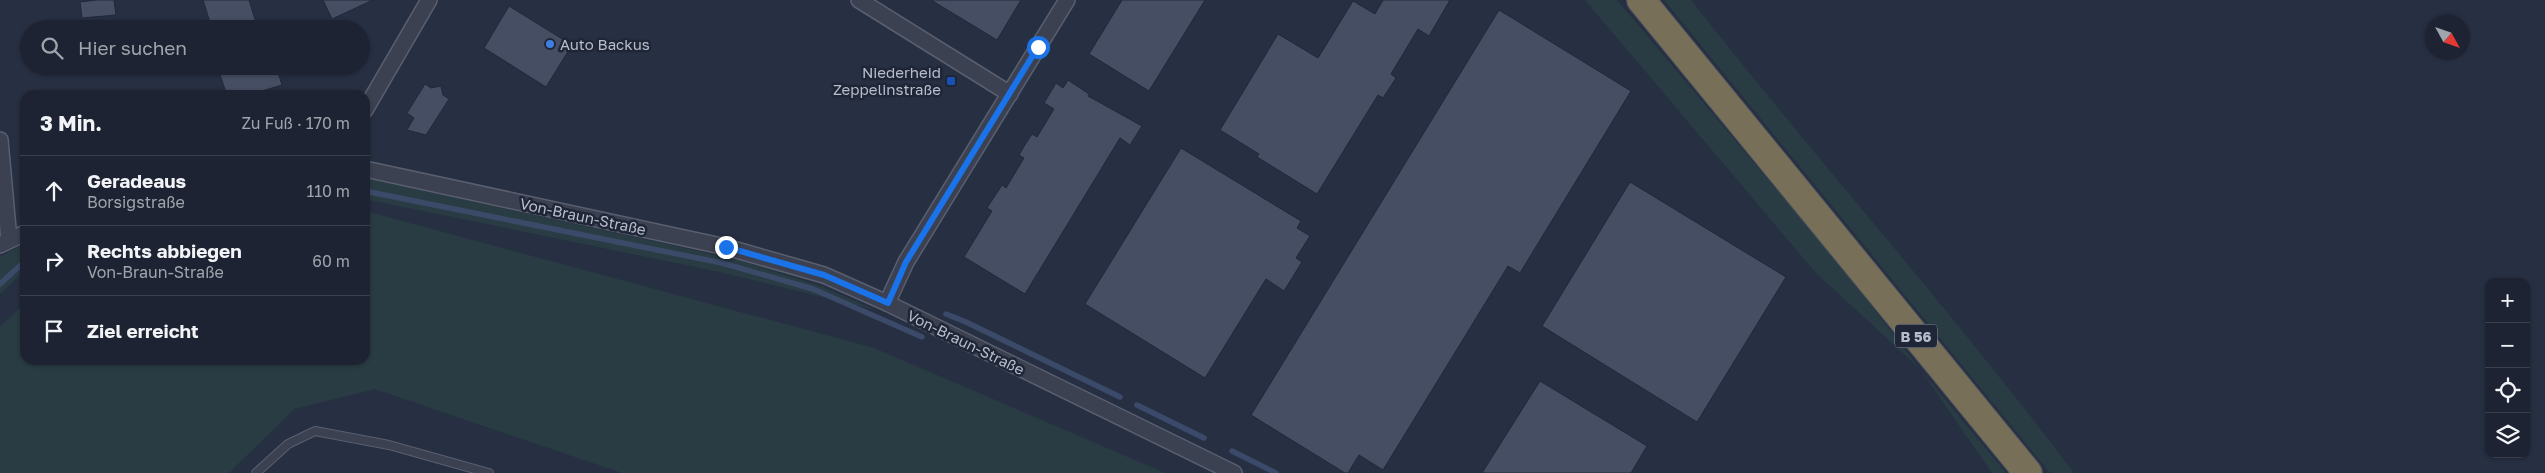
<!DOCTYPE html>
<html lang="de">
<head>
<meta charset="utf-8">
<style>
	body { margin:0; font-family:"Golos Text",sans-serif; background:#2a2f3e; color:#f1f3f6 }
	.controls { position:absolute; right:15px; bottom:15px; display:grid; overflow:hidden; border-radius:10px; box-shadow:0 1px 4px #0004 }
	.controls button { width:45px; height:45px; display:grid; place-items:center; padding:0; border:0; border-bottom:1px solid #3b404d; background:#1d2332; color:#f1f3f6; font:25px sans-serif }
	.compass { position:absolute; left:2425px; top:15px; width:45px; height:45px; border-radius:50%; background:#1d2332; box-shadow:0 1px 4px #0004; rotate:130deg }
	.stop { position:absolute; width:15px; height:15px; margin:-11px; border:4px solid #1a73e8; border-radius:50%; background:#fff }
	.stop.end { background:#1a73e8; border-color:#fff; box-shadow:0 1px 5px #0008 }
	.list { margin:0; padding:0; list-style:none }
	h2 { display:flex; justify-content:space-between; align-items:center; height:65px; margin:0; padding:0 20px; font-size:21px }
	h2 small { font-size:16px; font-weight:400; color:#a0a4ac }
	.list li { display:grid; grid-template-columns:32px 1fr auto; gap:15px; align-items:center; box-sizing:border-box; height:70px; padding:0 20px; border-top:1px solid #3b404d }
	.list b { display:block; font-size:19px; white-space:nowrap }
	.list p { margin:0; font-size:16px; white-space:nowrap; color:#a0a4ac }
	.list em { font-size:16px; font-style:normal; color:#a0a4ac }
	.icon { flex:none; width:28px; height:28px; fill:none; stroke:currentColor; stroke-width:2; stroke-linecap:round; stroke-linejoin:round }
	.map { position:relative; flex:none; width:2545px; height:473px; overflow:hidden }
	.search { position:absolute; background:#1d2332; box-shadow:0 1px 4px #0004; left:20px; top:20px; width:350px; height:55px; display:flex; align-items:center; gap:12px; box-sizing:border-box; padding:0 18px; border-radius:28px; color:#a0a4ac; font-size:19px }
	.panel { position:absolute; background:#1d2332; box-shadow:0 1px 4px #0004; left:20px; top:90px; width:350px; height:275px; border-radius:15px }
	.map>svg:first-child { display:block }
</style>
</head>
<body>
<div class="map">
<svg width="2545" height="473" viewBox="0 0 2545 473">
	<rect width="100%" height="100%" fill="#272f42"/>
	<g fill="#293c43">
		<polygon points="1585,0 1617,0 1837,261 1920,369 2006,473 1992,473 1920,369 1815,272"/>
		<path d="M1664,0H1691C1817,160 1952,311 2074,473H2050Z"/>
		<polygon points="365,178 739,260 823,287 876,310 720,272 365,199"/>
		<polygon points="365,211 874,348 1165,473 622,473 375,389 294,409 229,473 0,473 0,327 25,303 25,360 365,360"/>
		<polygon points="25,243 25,270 0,294 0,257"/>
	</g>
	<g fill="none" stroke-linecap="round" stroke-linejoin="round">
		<g stroke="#3c4a6a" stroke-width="5.5">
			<polyline points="365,191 722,263 813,289 922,337"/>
			<polyline points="0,284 25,261"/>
			<polyline points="946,314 966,322 1120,397"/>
			<polyline points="1137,405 1204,438"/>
			<polyline points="1232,451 1276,473"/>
		</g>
	</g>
	<g fill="#464e63" stroke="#222839">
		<polygon points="96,0 114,0 116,15 82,18 80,2"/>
		<polygon points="203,0 249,0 258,29 212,29"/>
		<polygon points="323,0 373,0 332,19"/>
		<polygon points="931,0 1021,0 997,40"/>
		<polygon points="1122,0 1205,0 1149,91 1089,54"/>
		<polygon points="1383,0 1450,0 1429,36 1418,29 1391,74 1396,78 1383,98 1378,95 1317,194 1257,157 1259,154 1220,130 1278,34 1318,58 1353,1 1375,14"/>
		<polygon points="509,6 572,45 546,87 484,48"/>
		<polygon points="1499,10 1631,91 1520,273 1508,266 1383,470 1359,455 1348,473 1345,473 1251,415"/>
		<polygon points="217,66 276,66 282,85 249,95 227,95"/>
		<polygon points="1068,80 1089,94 1088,96 1142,126 1130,145 1120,138 1025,294 964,257 992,211 987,208 1002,185 1006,188 1024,158 1019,155 1023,148 1032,134 1037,137 1054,109 1044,103 1056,83 1063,88"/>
		<polygon points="425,84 431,88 441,86 443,95 449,99 426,135 407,130 414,118 407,113"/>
		<polygon points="1181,148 1301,221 1297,228 1310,236 1296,258 1302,262 1284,291 1266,279 1205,378 1085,304"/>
		<polygon points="1630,182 1786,277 1697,422 1542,326"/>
		<polygon points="1540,381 1647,446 1631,473 1482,473"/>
	</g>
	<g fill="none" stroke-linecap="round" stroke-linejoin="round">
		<defs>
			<polyline id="lane" points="256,473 288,444 315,431 389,445 489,473"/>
			<g id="street">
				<polyline points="859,0 1010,94"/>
				<polyline points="365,110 429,0"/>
				<polyline points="0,140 9,240"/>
				<polyline points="365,169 726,247 824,275 887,303 1234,473"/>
				<polyline points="0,245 25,233"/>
				<polyline points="887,303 906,262 1067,0"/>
			</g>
			<polyline id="highway" points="1641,0 2028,473"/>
		</defs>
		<use href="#lane" stroke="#595f6f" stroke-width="10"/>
		<use href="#street" stroke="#595f6f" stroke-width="18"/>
		<use href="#highway" stroke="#464c5c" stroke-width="30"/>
		<use href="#lane" stroke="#3b4151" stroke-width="8"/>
		<use href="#street" stroke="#3b4151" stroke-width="15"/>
		<use href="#highway" stroke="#776f58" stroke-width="28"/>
	</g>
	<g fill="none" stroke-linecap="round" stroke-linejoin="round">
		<polyline stroke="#1a73e8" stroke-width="6" points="726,247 824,275 888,303 906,262 1038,47"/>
	</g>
	<circle fill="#3f7fe0" stroke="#1f2637" stroke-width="2" cx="550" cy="44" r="5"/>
	<rect fill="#1a4fb4" stroke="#1f2637" stroke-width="2" x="946" y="76" width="10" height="10" rx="2.5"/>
	<g text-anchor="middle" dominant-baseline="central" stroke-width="5" stroke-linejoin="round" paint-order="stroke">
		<rect fill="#1f2637" stroke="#8a909f" stroke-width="1" x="1895" y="324.5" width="42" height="23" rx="4"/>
		<g font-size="14" font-weight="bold" fill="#b8bdcb">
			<text x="1916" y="336">B 56</text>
		</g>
		<g font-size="15" fill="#b8bdcb" stroke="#1f2637" text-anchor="start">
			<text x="560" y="44">Auto Backus</text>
			<text x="941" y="72" text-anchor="end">Niederheid<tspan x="941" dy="17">Zeppelinstraße</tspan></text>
		</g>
		<g font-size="15" fill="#b8bdcb" stroke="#1f2637">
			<text transform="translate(583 216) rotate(12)">Von-Braun-Straße</text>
			<text transform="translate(966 342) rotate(26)">Von-Braun-Straße</text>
		</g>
	</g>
</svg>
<div class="controls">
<button>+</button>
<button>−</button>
<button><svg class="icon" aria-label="locate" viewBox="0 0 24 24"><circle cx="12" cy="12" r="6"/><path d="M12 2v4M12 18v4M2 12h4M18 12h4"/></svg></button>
<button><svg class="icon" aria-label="layers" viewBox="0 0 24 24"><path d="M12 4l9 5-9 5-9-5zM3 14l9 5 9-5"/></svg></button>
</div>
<svg class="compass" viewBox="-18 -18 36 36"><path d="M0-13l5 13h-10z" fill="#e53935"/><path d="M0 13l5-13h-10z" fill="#a0a4ac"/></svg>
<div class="stop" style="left:1038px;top:47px"></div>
<div class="stop end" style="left:726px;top:247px"></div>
<div class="search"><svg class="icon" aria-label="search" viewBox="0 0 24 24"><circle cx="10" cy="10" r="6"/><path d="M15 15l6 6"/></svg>Hier suchen</div>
<section class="panel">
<h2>3 Min.<small>Zu Fuß · 170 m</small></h2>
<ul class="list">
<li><svg class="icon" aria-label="ahead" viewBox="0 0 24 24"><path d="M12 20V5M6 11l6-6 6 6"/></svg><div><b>Geradeaus</b><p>Borsigstraße</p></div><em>110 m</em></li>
<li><svg class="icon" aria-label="right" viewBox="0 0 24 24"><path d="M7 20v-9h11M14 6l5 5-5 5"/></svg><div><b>Rechts abbiegen</b><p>Von-Braun-Straße</p></div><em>60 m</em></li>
<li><svg class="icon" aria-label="arrive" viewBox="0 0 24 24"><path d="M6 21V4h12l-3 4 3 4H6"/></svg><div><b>Ziel erreicht</b></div></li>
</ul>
</section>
</div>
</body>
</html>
